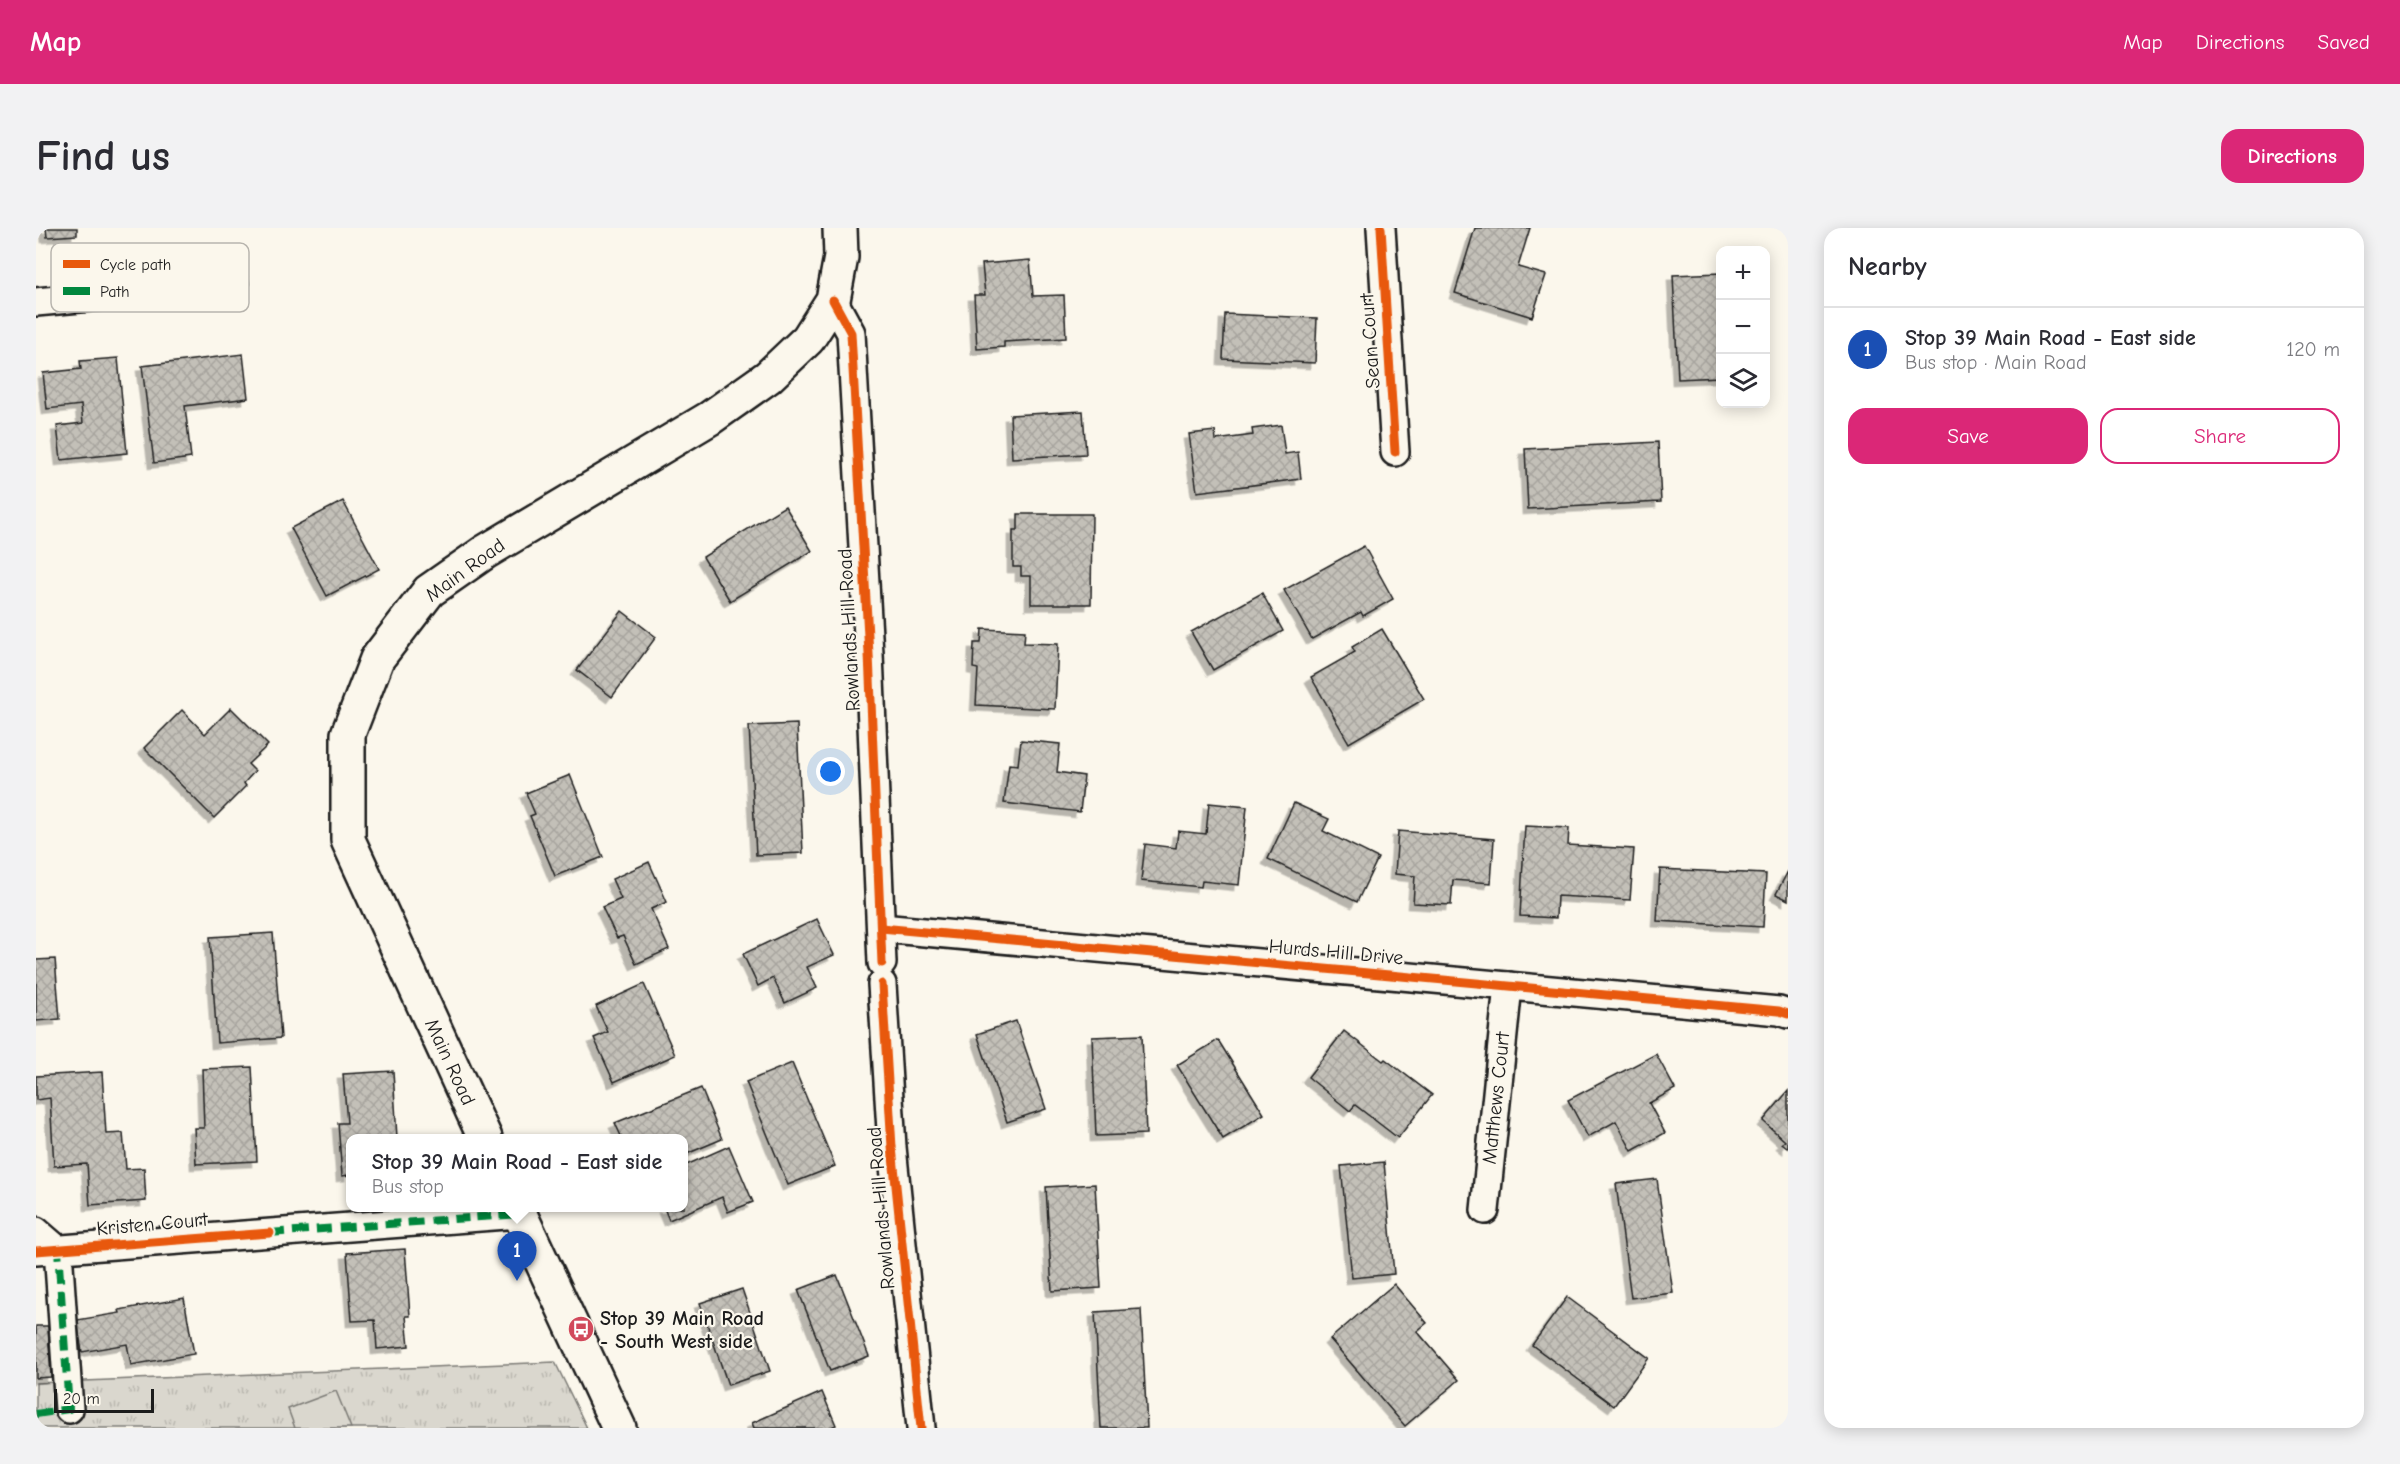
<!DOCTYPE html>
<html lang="en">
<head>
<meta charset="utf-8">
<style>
	body { margin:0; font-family:"Comic Neue",sans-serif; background:#f2f2f3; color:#2b2b33 }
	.controls { position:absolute; right:18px; top:18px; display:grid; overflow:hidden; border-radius:12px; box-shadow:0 3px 15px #0003 }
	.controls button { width:54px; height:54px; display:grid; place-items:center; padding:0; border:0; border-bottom:2px solid #e1e1e2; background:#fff; color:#2b2b33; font:30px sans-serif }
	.scale { position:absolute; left:18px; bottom:15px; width:100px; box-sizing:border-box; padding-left:6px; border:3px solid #1c1c1c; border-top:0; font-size:16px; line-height:21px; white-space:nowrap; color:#1c1c1c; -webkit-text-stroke:4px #fbf7ec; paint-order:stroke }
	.you { position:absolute; left:795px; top:544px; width:21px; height:21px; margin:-15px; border:4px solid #fff; border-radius:50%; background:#1a73e8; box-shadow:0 0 0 9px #1a73e833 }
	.badge { display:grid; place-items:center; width:39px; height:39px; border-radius:50%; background:#db2777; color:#fff; font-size:20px; font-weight:700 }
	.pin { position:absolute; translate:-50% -50px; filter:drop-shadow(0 2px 3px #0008) }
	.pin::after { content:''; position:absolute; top:32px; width:21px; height:18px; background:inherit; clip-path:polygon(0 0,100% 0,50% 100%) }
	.popup { position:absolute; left:310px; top:906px; width:342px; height:78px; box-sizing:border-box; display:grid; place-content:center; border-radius:12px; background:#fff; filter:drop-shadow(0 2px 4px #0005); font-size:20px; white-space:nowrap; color:#7c7c81 }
	.popup b { font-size:22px; color:#2b2b33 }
	.popup::after { content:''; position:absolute; left:50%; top:100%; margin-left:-12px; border:12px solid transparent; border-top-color:#fff }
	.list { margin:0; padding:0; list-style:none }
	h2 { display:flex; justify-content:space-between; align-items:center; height:78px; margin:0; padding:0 24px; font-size:26px }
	h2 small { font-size:20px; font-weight:400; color:#7c7c81 }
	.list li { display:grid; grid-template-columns:39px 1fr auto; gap:18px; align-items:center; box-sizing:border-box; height:84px; padding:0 24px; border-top:2px solid #e1e1e2 }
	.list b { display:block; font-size:22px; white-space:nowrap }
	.list p { margin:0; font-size:20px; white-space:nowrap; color:#7c7c81 }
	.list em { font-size:20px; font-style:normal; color:#7c7c81 }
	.actions { display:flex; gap:12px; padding:18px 24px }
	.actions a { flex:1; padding:14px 0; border:2px solid #db2777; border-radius:18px; text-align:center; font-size:21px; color:#db2777 }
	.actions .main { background:#db2777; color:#fff }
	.icon { flex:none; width:33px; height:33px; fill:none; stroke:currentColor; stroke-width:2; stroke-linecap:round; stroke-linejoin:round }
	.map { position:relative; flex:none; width:1752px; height:1200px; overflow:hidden; border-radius:18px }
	header { display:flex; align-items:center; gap:36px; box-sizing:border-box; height:84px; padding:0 30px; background:#db2777; color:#fff }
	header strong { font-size:28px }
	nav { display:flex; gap:33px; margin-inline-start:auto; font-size:21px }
	.intro { display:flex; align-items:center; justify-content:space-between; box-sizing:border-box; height:144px; padding:0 36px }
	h1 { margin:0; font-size:42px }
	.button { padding:15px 27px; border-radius:18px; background:#db2777; color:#fff; font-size:21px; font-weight:700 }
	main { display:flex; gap:36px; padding:0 36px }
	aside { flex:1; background:#fff; border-radius:18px; box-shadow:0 3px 15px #0003 }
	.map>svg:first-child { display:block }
</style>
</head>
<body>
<header>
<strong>Map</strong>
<nav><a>Map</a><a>Directions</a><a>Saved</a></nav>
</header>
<div class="intro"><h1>Find us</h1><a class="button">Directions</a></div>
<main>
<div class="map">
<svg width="1752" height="1200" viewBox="0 0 1752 1200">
	<defs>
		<pattern id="grass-tufts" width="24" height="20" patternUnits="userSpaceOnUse" patternTransform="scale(1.5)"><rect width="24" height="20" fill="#dad7ce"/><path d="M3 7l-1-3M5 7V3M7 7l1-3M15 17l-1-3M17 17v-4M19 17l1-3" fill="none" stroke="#bab8b0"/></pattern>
		<pattern id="building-cross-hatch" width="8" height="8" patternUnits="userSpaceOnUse" patternTransform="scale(1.5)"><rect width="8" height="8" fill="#c3c0b8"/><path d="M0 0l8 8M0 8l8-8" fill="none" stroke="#a7a49e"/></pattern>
		<filter id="shadow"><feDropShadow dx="-5.5" dy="5.5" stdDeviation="0" flood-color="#0004"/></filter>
	</defs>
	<rect width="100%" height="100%" fill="#fbf7ec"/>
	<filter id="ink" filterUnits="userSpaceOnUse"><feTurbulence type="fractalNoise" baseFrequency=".0167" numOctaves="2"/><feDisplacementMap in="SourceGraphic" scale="12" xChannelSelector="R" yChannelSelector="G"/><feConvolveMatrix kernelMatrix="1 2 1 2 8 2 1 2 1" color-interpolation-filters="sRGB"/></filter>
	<g filter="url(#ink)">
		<polygon fill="url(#grass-tufts)" stroke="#7b7a75" stroke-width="1.5" points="519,1134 551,1200 0,1200 0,1155"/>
		<polygon fill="#dad7ce" stroke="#7b7a75" stroke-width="1.5" points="300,1163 315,1200 259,1200 252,1181"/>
		<g fill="url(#building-cross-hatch)" stroke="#1c1c1c" stroke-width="1.5" filter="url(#shadow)">
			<polygon points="10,0 41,0 41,7 11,9"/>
			<polygon points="1439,0 1494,0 1482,39 1510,47 1496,89 1419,65"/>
			<polygon points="994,32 997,68 1028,67 1030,110 968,114 968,119 941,121 938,67 949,67 946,36"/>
			<polygon points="1684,45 1684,149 1642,151 1637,47"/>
			<polygon points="1189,86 1281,90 1279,135 1187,131"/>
			<polygon points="207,126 212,170 149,178 155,230 118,235 106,138"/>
			<polygon points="82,130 91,225 25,232 21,198 47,195 45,177 11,181 7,145 45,141 44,133"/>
			<polygon points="1047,183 1050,226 976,230 974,187"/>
			<polygon points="1245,197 1249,226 1262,224 1265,251 1161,264 1153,206 1179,203 1180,212 1217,207 1216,201"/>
			<polygon points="1622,214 1625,274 1492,281 1489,221"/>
			<polygon points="307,273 343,341 291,368 255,300"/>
			<polygon points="749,278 776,323 694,373 667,329"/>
			<polygon points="982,286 1056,286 1055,376 995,376 995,348 985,348 985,339 977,339 977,302 982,302"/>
			<polygon points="1328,318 1357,371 1327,388 1325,384 1276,411 1248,362"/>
			<polygon points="1226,365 1247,403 1177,442 1155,404"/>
			<polygon points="586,383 620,409 576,469 541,442"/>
			<polygon points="946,401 989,403 988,415 1022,416 1019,481 940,477 942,441 937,440 938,415 945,415"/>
			<polygon points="1346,401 1388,471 1313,515 1275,449 1319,424 1316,419"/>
			<polygon points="195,480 232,517 212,536 219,543 208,555 210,558 178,590 108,520 146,482 169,506"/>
			<polygon points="761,496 767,625 720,627 713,498"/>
			<polygon points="985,512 1024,516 1021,544 1048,548 1044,584 968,575 973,536 982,537"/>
			<polygon points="534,547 567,629 519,648 494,588 499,586 490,565"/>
			<polygon points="1173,575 1211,579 1203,657 1166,653 1165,659 1105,653 1109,616 1140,620 1142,603 1170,606"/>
			<polygon points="1258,575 1293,591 1287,603 1342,630 1321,674 1232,631"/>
			<polygon points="1489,598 1533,600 1532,617 1598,621 1594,672 1521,668 1520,690 1484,688"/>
			<polygon points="1362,603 1458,611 1455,655 1417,652 1415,677 1377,675 1379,648 1359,646"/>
			<polygon points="613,634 631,674 615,681 633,721 600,736 587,708 581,710 566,679 585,671 576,651"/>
			<polygon points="1624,641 1730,646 1727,699 1621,693"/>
			<polygon points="1752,643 1752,672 1740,666"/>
			<polygon points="781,691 798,727 771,739 781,760 749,775 737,750 722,758 707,726"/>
			<polygon points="237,705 245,810 181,815 174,709"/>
			<polygon points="19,731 24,791 0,793 0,732"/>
			<polygon points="608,756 639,827 578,854 558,810 572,804 560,778"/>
			<polygon points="980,793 1010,881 971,894 941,806"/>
			<polygon points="1308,803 1347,833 1349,831 1396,867 1362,910 1319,877 1314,883 1272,849"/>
			<polygon points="1106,807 1110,906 1060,908 1056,809"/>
			<polygon points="1182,812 1228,886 1187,911 1141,837"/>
			<polygon points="1620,826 1639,861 1613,875 1629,905 1596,923 1580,893 1552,909 1532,872"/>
			<polygon points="756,835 799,938 752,957 710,854"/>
			<polygon points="216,839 221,933 160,936 158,900 168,900 166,841"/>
			<polygon points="357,843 361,910 314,910 314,947 306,948 302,895 311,895 307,846"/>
			<polygon points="66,844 70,906 87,905 90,941 108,940 110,973 54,977 51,936 18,938 14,870 0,872 0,848"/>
			<polygon points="665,860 686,911 648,927 648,910 586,910 579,895"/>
			<polygon points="1752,863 1752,920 1746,915 1749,913 1727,893"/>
			<polygon points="693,918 717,974 692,984 686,969 633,992 628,980 648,980 648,938"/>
			<polygon points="1348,934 1358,1046 1316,1050 1305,938"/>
			<polygon points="1621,951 1637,1065 1595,1070 1580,956"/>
			<polygon points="1059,956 1065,1060 1016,1063 1010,959"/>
			<polygon points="369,1021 374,1088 370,1088 373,1118 341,1121 339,1092 316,1093 311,1025"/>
			<polygon points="801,1047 833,1128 794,1143 762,1062"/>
			<polygon points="1358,1056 1391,1095 1381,1103 1423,1152 1369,1198 1294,1111"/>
			<polygon points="706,1061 734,1143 692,1157 664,1075"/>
			<polygon points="1531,1069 1613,1130 1578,1178 1496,1117"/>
			<polygon points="148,1070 158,1126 95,1137 91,1116 46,1124 41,1092 84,1085 83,1082"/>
			<polygon points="1105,1081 1111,1200 1065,1200 1059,1084"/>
			<polygon points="0,1098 12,1098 15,1149 0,1150"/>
			<polygon points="786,1164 800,1197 793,1200 718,1200 716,1195"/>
		</g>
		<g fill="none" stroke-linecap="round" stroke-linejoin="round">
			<defs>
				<g id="street">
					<polyline points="1345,0 1359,224"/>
					<polyline points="797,72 815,105 833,426 846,735"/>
					<polyline points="0,74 198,56"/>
					<polyline points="845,700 1743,783 1752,786"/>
					<polyline points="846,756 856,919 885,1200"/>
					<polyline points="1449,982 1472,758"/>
					<polyline points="0,1003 22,1022 33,1181"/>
					<polyline points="0,1023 484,986"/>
				</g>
				<g id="secondary">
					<polyline points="449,910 312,612 312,506 341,431 393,363 449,324 674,190 732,149 772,111 797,72 805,29 804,0"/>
					<polyline points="481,980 583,1200"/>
				</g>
			</defs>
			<use href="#street" stroke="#1c1c1c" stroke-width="32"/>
			<use href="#secondary" stroke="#1c1c1c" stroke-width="38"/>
			<use href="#street" stroke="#fbf7ec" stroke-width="27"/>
			<use href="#secondary" stroke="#fbf7ec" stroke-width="33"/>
			<g stroke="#00873e" stroke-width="8" stroke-dasharray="15 8" stroke-linecap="butt">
				<polyline points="234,1005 484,986"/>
				<polyline points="0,1186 33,1181 22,1022"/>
			</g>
			<defs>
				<g id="cycleway">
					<polyline points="1345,0 1359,224"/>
					<polyline points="797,72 815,105 833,426 846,735"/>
					<polyline points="845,700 1743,783 1752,786"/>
					<polyline points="846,756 856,919 885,1200"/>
					<polyline points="0,1023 234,1005"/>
				</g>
			</defs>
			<use href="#cycleway" stroke="#fbf7ec" stroke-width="13"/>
			<use href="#cycleway" stroke="#e8590c" stroke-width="9"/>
		</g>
	</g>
	<defs>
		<symbol id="bus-disc" viewBox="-11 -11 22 22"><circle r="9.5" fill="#d1495b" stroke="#fbf7ec"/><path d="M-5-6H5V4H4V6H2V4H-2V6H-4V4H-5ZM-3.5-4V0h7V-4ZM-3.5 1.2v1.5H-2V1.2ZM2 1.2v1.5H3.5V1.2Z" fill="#fff"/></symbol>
	</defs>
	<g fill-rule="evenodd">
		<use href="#bus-disc" x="530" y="1086" width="30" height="30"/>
	</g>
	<g text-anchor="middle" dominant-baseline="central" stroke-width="4.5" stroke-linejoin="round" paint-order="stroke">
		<g font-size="20" fill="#1c1c1c" stroke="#fbf7ec">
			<text transform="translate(1334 113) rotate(-94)">Sean Court</text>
			<text transform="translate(429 342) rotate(-36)">Main Road</text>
			<text transform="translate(813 402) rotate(-93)">Rowlands Hill Road</text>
			<text transform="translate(1300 724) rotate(5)">Hurds Hill Drive</text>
			<text transform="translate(414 834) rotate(65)">Main Road</text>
			<text transform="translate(1460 870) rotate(-84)">Matthews Court</text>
			<text transform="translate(845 980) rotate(-95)">Rowlands Hill Road</text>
			<text transform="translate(116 996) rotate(-5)">Kristen Court</text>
		</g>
		<g font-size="20" font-weight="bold" fill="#1c1c1c" stroke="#fbf7ec" text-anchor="start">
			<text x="564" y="1090">Stop 39 Main Road<tspan x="564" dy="23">- South West side</tspan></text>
		</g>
	</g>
	<rect x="15" y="15" width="198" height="69" rx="9" fill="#fbf7ec" stroke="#b8b5ae" stroke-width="1.5"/>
	<rect x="27" y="32" width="27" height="8" fill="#e8590c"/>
	<rect x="27" y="59" width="27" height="8" fill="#00873e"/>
	<g font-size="16" fill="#1c1c1c">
		<text x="64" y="42">Cycle path</text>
		<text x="64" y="69">Path</text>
	</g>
</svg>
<div class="controls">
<button>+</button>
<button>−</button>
<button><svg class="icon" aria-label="layers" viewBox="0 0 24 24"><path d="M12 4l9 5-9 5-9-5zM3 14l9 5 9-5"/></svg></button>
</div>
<div class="scale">20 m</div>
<div class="you"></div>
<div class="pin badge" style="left:481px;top:1053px;background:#1a4fb4">1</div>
<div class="popup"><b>Stop 39 Main Road - East side</b>Bus stop</div>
</div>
<aside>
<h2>Nearby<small></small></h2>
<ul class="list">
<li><span class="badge" style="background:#1a4fb4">1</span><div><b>Stop 39 Main Road - East side</b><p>Bus stop · Main Road</p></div><em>120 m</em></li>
</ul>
<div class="actions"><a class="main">Save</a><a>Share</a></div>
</aside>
</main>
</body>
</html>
